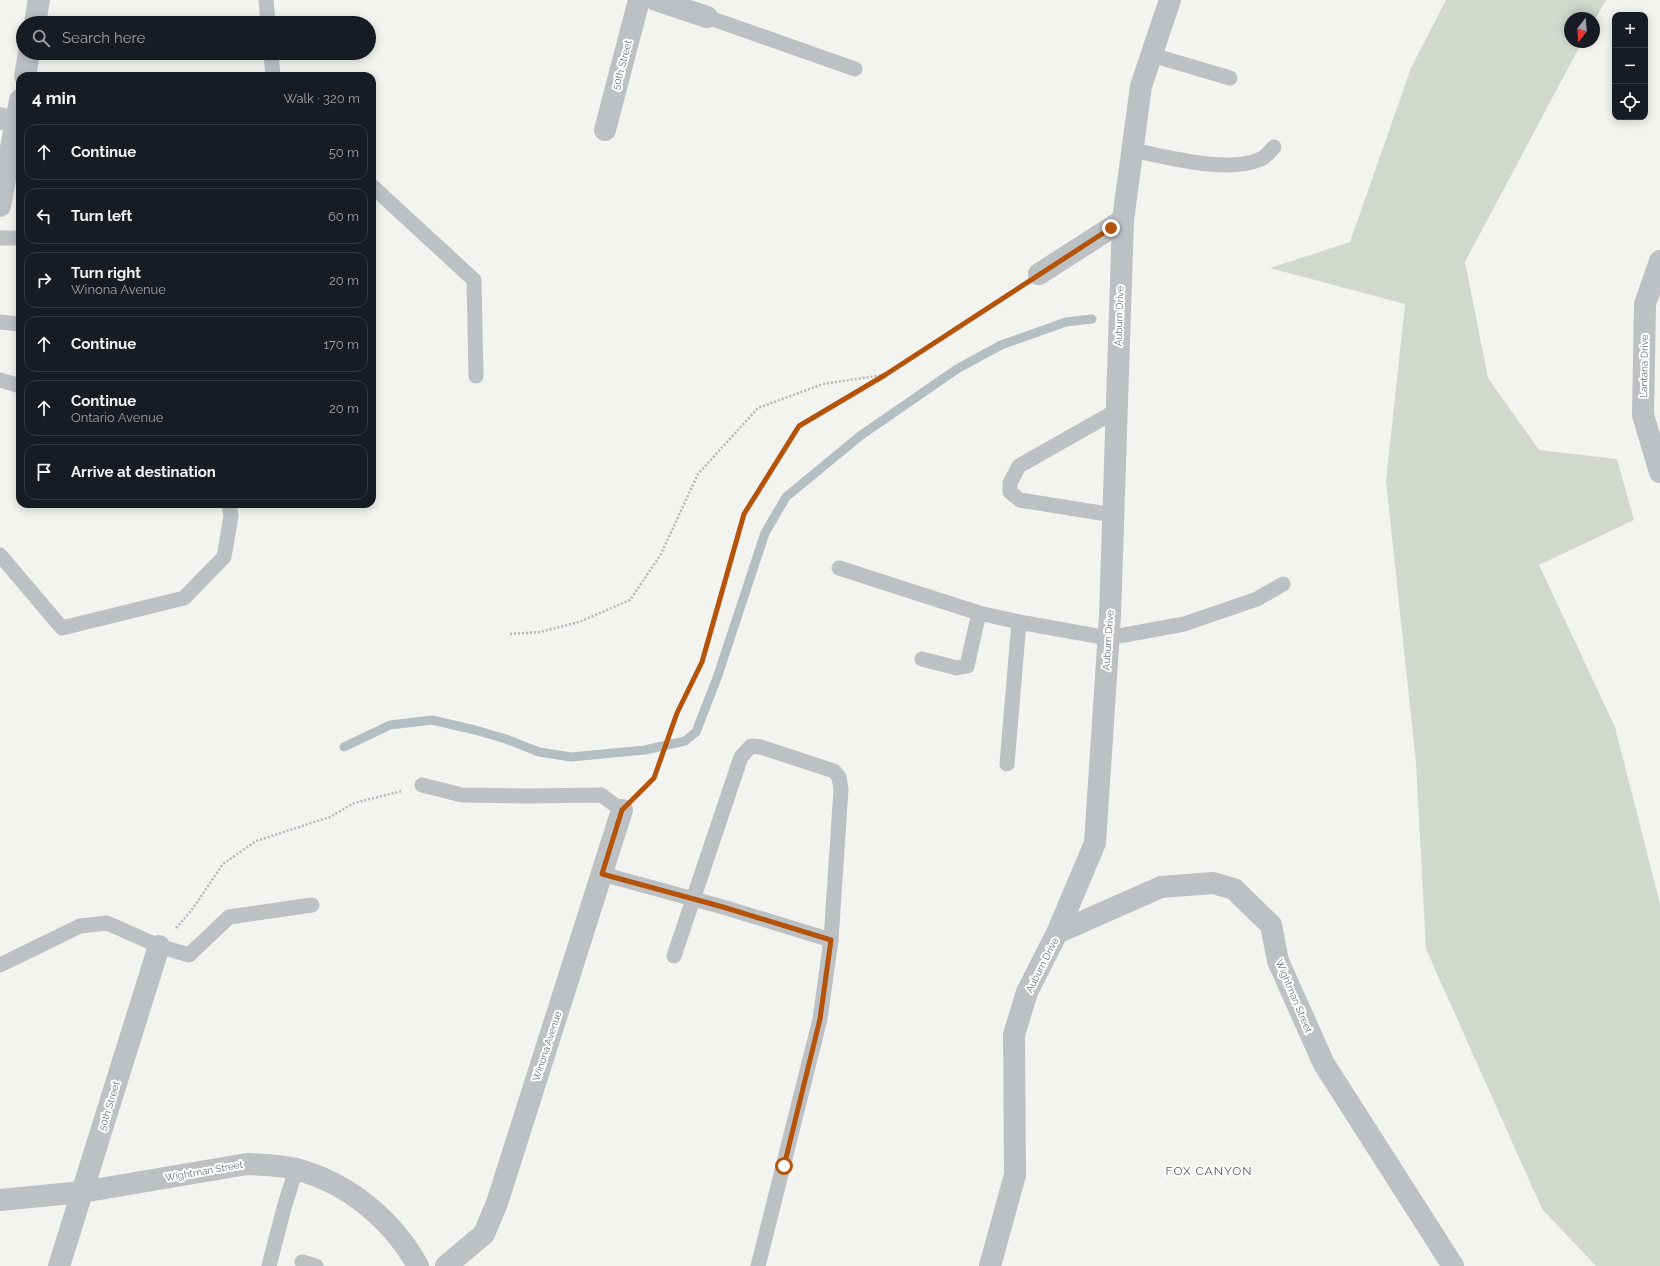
<!DOCTYPE html>
<html lang="en">
<head>
<meta charset="utf-8">
<style>
	body { margin:0; font-family:Raleway,sans-serif; background:#20242c; color:#f1f3f6 }
	.controls { position:absolute; right:12px; top:12px; display:grid; overflow:hidden; border-radius:8px; box-shadow:0 2px 10px #0003 }
	.controls button { width:36px; height:36px; display:grid; place-items:center; padding:0; border:0; border-bottom:1px solid #363941; background:#171b24; color:#f1f3f6; font:20px sans-serif }
	.compass { position:absolute; left:1564px; top:12px; width:36px; height:36px; border-radius:50%; background:#171b24; box-shadow:0 2px 10px #0003; rotate:197deg }
	.stop { position:absolute; width:12px; height:12px; margin:-9px; border:3px solid #b45309; border-radius:50%; background:#fff }
	.stop.end { background:#b45309; border-color:#fff; box-shadow:0 1px 4px #0008 }
	.list { margin:0; padding:0; list-style:none }
	h2 { display:flex; justify-content:space-between; align-items:center; height:52px; margin:0; padding:0 16px; font-size:17px }
	h2 small { font-size:13px; font-weight:400; color:#9ea1a6 }
	.list li { display:grid; grid-template-columns:26px 1fr auto; gap:12px; align-items:center; box-sizing:border-box; height:56px; margin:0 8px 8px; padding:0 8px; border:1px solid #363941; border-radius:12px }
	.list b { display:block; font-size:15px; white-space:nowrap }
	.list p { margin:0; font-size:13px; white-space:nowrap; color:#9ea1a6 }
	.list em { font-size:13px; font-style:normal; color:#9ea1a6 }
	.icon { flex:none; width:22px; height:22px; fill:none; stroke:currentColor; stroke-width:2; stroke-linecap:round; stroke-linejoin:round }
	.map { position:relative; flex:none; width:1660px; height:1266px; overflow:hidden }
	.search { position:absolute; background:#171b24; box-shadow:0 2px 10px #0003; left:16px; top:16px; width:360px; height:44px; display:flex; align-items:center; gap:10px; box-sizing:border-box; padding:0 14px; border-radius:22px; color:#9ea1a6; font-size:15px }
	.panel { position:absolute; background:#171b24; box-shadow:0 2px 10px #0003; left:16px; top:72px; width:360px; height:436px; border-radius:12px }
	.map>svg:first-child { display:block }
</style>
</head>
<body>
<div class="map">
<svg width="1660" height="1266" viewBox="0 0 1660 1266">
	<rect width="100%" height="100%" fill="#f3f3f0"/>
	<polygon fill="#d3d8cf" points="1446,0 1606,0 1594,21 1594,18 1570,18 1570,42 1582,42 1465,262 1488,378 1539,450 1617,459 1634,520 1539,565 1615,727 1660,904 1660,1266 1596,1266 1542,1209 1426,949 1416,763 1386,481 1405,304 1270,268 1350,242 1411,68"/>
	<g fill="none" stroke-linecap="round" stroke-linejoin="round">
		<polyline stroke="#b3bfc2" stroke-width="9" points="344,747 390,725 432,720 475,730 506,739 539,752 571,757 645,750 685,741 696,732 717,678 765,533 786,497 860,436 957,369 1001,345 1066,322 1092,319"/>
		<g stroke="#b5b8ba" stroke-width="2.5" stroke-dasharray="2 2" stroke-linecap="butt">
			<polyline points="510,634 540,632 579,622 630,600 661,554 698,474 758,408 823,384 883,375"/>
			<polyline points="640,793 654,778 677,713 702,662 744,514 799,426 885,375 1018,288"/>
			<polyline points="176,928 191,911 223,864 256,841 330,817 354,803 402,791"/>
		</g>
		<g stroke="#bdc1c4" stroke-width="15">
			<polyline points="266,0 268,23"/>
			<polyline points="707,17 855,69"/>
			<polyline points="271,53 273,76"/>
			<polyline points="1152,55 1230,78"/>
			<path d="M1132,150C1168,157 1228,174 1261,159C1266,157 1270,151 1274,147"/>
			<polyline points="372,186 474,280 476,376"/>
			<polyline points="0,238 20,238"/>
			<polyline points="0,322 20,324"/>
			<polyline points="0,380 20,386"/>
			<polyline points="1113,515 1020,500 1010,492 1010,483 1019,466 1116,411"/>
			<polyline points="0,555 62,628 184,598 224,557 231,516 229,504"/>
			<polyline points="839,568 979,613 1019,622 1108,638 1184,624 1257,599 1283,584"/>
			<polyline points="922,659 957,668 967,666 979,613"/>
			<polyline points="1007,764 1019,622"/>
			<polyline points="422,785 462,795 529,796 601,795 622,810"/>
			<polyline points="602,874 723,907 831,940"/>
			<polyline points="674,956 741,757 751,746 761,747 834,771 839,777 841,789 831,940 820,1019 758,1266"/>
			<polyline points="0,965 80,926 107,923 159,946 189,955 229,917 312,905"/>
			<polyline points="302,1262 316,1266"/>
			<polyline points="269,1266 284,1208 296,1169"/>
		</g>
		<g stroke="#bdc1c4" stroke-width="22">
			<polyline points="656,0 707,17"/>
			<polyline points="0,118 16,123"/>
			<polyline points="605,130 639,0"/>
			<polyline points="1660,261 1645,304 1643,415 1660,472"/>
			<polyline points="1039,274 1123,220"/>
			<polyline points="1057,933 1161,887 1213,883 1234,889 1271,925 1278,961 1324,1064 1453,1266"/>
			<polyline points="59,1266 159,946"/>
			<polyline points="446,1266 484,1234 497,1203 622,810"/>
			<polyline points="990,1266 1015,1175 1014,1035 1027,992 1057,933 1095,843 1110,616 1123,220 1141,86 1170,0"/>
		</g>
		<g stroke="#bdc1c4" stroke-width="22">
			<polyline points="35,23 39,0"/>
			<polyline points="25,76 29,53"/>
			<polyline points="0,206 20,100"/>
			<path d="M0,1200L82,1192L247,1164C264,1165 280,1165 296,1169C348,1183 392,1219 418,1266"/>
		</g>
	</g>
	<g fill="none" stroke-linecap="round" stroke-linejoin="round">
		<polyline stroke="#b45309" stroke-width="5" points="784,1166 820,1019 831,940 723,907 602,874 622,810 654,778 677,713 702,662 744,514 799,426 885,375 1111,228"/>
	</g>
	<g text-anchor="middle" dominant-baseline="central" stroke-width="4" stroke-linejoin="round" paint-order="stroke">
		<g font-size="10" fill="#65767e" stroke="#fff">
			<text transform="translate(622 65) rotate(-75)">50th Street</text>
			<text transform="translate(1119 316) rotate(-88)">Auburn Drive</text>
			<text transform="translate(1644 366) rotate(-89)">Lantana Drive</text>
			<text transform="translate(1108 640) rotate(-86)">Auburn Drive</text>
			<text transform="translate(1042 965) rotate(-63)">Auburn Drive</text>
			<text transform="translate(1294 996) rotate(67)">Wightman Street</text>
			<text transform="translate(547 1046) rotate(-72)">Winona Avenue</text>
			<text transform="translate(109 1106) rotate(-73)">50th Street</text>
			<text transform="translate(204 1171) rotate(-10)">Wightman Street</text>
		</g>
		<g font-size="12" letter-spacing="1" fill="#525e64" stroke="#fff">
			<text x="1209" y="1171">FOX CANYON</text>
		</g>
	</g>
</svg>
<div class="controls">
<button>+</button>
<button>−</button>
<button><svg class="icon" aria-label="locate" viewBox="0 0 24 24"><circle cx="12" cy="12" r="6"/><path d="M12 2v4M12 18v4M2 12h4M18 12h4"/></svg></button>
</div>
<svg class="compass" viewBox="-18 -18 36 36"><path d="M0-13l5 13h-10z" fill="#e53935"/><path d="M0 13l5-13h-10z" fill="#9ea1a6"/></svg>
<div class="stop" style="left:784px;top:1166px"></div>
<div class="stop end" style="left:1111px;top:228px"></div>
<div class="search"><svg class="icon" aria-label="search" viewBox="0 0 24 24"><circle cx="10" cy="10" r="6"/><path d="M15 15l6 6"/></svg>Search here</div>
<section class="panel">
<h2>4 min<small>Walk · 320 m</small></h2>
<ul class="list">
<li><svg class="icon" aria-label="ahead" viewBox="0 0 24 24"><path d="M12 20V5M6 11l6-6 6 6"/></svg><div><b>Continue</b></div><em>50 m</em></li>
<li><svg class="icon" aria-label="left" viewBox="0 0 24 24"><path d="M17 20v-9H6M10 6l-5 5 5 5"/></svg><div><b>Turn left</b></div><em>60 m</em></li>
<li><svg class="icon" aria-label="right" viewBox="0 0 24 24"><path d="M7 20v-9h11M14 6l5 5-5 5"/></svg><div><b>Turn right</b><p>Winona Avenue</p></div><em>20 m</em></li>
<li><svg class="icon" aria-label="ahead" viewBox="0 0 24 24"><path d="M12 20V5M6 11l6-6 6 6"/></svg><div><b>Continue</b></div><em>170 m</em></li>
<li><svg class="icon" aria-label="ahead" viewBox="0 0 24 24"><path d="M12 20V5M6 11l6-6 6 6"/></svg><div><b>Continue</b><p>Ontario Avenue</p></div><em>20 m</em></li>
<li><svg class="icon" aria-label="arrive" viewBox="0 0 24 24"><path d="M6 21V4h12l-3 4 3 4H6"/></svg><div><b>Arrive at destination</b></div></li>
</ul>
</section>
</div>
</body>
</html>
